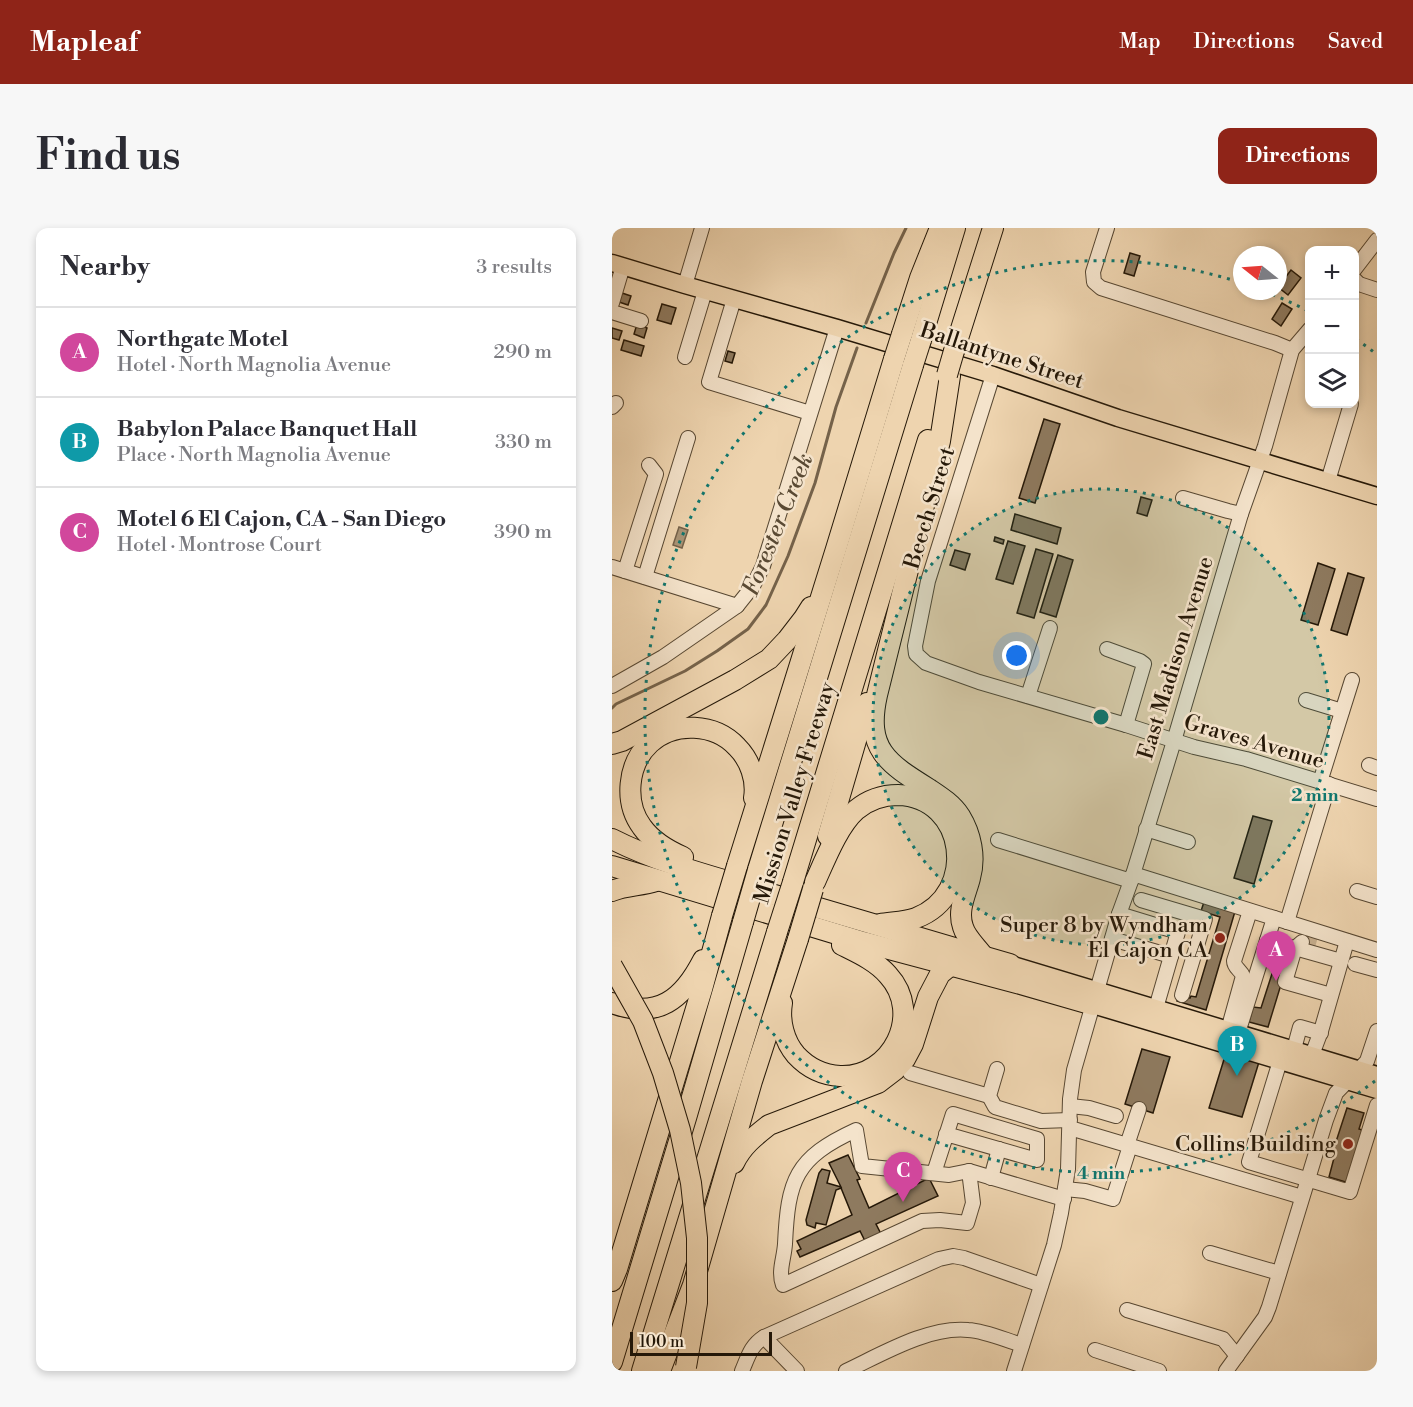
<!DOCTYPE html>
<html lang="en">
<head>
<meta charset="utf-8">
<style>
	body { margin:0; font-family:"Libre Bodoni",serif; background:#f7f7f7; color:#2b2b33 }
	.controls { position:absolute; right:18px; top:18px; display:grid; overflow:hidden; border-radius:12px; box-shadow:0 3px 9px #0003 }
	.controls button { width:54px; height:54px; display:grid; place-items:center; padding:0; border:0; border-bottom:2px solid #e1e1e2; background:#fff; color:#2b2b33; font:30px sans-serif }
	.compass { position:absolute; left:621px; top:18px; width:54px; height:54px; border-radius:50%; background:#fff; box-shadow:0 3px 9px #0003; rotate:287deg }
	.scale { position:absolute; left:18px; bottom:15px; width:142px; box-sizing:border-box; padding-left:6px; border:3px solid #251808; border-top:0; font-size:16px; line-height:21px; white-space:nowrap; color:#251808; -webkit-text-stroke:4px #f4e3cb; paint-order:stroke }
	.you { position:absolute; left:405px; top:428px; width:21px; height:21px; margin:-15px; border:4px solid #fff; border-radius:50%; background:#1a73e8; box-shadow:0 0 0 9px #1a73e833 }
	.badge { display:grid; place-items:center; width:39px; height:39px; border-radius:50%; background:#8f2418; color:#fff; font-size:20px; font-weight:700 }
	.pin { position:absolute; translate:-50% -50px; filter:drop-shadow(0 2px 3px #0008) }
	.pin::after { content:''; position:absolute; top:32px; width:21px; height:18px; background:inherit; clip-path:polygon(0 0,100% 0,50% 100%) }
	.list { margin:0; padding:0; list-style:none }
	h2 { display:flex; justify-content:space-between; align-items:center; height:78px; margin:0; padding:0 24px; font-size:26px }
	h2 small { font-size:20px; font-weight:400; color:#7c7c81 }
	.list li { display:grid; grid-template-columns:39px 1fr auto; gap:18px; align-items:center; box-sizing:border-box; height:90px; padding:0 24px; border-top:2px solid #e1e1e2 }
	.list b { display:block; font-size:22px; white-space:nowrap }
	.list p { margin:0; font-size:20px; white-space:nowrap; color:#7c7c81 }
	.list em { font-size:20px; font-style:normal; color:#7c7c81 }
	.icon { flex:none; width:33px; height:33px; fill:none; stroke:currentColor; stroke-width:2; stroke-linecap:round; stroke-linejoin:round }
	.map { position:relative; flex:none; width:765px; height:1143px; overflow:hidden; border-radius:12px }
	header { display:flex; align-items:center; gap:36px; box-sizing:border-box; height:84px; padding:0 30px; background:#8f2418; color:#fff }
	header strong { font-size:28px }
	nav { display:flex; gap:33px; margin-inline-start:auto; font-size:21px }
	.intro { display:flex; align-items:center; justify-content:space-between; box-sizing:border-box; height:144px; padding:0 36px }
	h1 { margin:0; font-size:42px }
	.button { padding:15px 27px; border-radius:12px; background:#8f2418; color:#fff; font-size:21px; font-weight:700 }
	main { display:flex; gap:36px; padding:0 36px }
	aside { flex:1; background:#fff; border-radius:12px; box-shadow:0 3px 9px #0003 }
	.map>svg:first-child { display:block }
</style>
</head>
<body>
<header>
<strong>Mapleaf</strong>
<nav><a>Map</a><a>Directions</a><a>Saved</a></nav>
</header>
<div class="intro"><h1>Find us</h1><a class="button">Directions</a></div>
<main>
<aside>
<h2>Nearby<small>3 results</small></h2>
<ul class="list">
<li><span class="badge" style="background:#d1479c">A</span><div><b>Northgate Motel</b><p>Hotel · North Magnolia Avenue</p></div><em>290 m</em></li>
<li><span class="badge" style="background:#0f9aa8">B</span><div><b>Babylon Palace Banquet Hall</b><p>Place · North Magnolia Avenue</p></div><em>330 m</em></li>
<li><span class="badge" style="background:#d1479c">C</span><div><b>Motel 6 El Cajon, CA - San Diego</b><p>Hotel · Montrose Court</p></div><em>390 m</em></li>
</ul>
</aside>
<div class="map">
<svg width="765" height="1143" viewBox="0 0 765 1143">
	<rect width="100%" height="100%" fill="#eed4af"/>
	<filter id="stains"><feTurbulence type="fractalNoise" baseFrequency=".00333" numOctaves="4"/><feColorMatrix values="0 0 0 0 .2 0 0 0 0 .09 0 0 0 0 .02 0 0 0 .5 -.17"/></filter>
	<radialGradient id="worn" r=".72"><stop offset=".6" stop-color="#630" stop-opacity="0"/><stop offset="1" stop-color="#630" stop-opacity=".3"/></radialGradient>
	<polygon fill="#aa9476" stroke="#75624a" stroke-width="1.5" points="67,299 76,302 70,320 61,317"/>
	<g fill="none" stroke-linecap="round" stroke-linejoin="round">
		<g stroke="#75624a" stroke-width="3">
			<polyline points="254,95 282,25 294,0"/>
			<polyline points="0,480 4,476 73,443 105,423 136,401 154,377 176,328 203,255 224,179 245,120"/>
		</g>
	</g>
	<g fill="#8e7a5f" stroke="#251808" stroke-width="1.5">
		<polygon points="518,25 528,28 522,48 512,45"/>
		<polygon points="679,42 689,50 676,67 666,59"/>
		<polygon points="10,65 19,68 16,77 7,74"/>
		<polygon points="670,75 680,81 669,98 660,91"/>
		<polygon points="50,76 64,80 59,96 45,92"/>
		<polygon points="25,96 35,100 32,110 22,106"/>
		<polygon points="0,100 10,103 7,112 0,110"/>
		<polygon points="12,112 32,118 29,128 9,122"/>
		<polygon points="116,123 123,125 120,135 113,133"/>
		<polygon points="432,191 448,196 423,275 407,270"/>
		<polygon points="529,269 540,272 535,288 525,285"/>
		<polygon points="403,286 449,300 445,316 399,302"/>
		<polygon points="383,309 392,312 391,316 382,313"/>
		<polygon points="396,313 413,318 401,356 384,351"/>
		<polygon points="424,321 441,326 422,390 405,385"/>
		<polygon points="343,322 358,326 353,342 338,337"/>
		<polygon points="446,327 461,332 444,389 428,384"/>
		<polygon points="706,335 723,341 706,397 689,392"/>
		<polygon points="736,345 752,350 735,407 719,402"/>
		<polygon points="641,588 660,593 642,656 622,650"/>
		<polygon points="593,671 624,680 594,782 565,773 566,766 578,770 579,768 584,769 608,689 589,683"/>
		<polygon points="667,724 678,727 656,799 637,794 641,779 649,780"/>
		<polygon points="530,821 558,829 541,885 513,876"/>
		<polygon points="614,825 647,834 630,889 597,880"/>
		<polygon points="735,880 752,885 747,901 753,903 737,955 717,949 722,930 719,929"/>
		<polygon points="236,927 248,951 245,952 257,980 317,950 326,968 264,996 269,1006 253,1013 248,1003 188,1029 185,1023 189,1021 185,1013 240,987 229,960 224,962 214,997 204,995 203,1000 195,997 194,992 207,945 210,941 218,943 215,955 229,959 217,935"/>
	</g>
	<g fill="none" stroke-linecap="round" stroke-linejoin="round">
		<polyline stroke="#c6ae8e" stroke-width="14" stroke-dasharray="14 7" stroke-linecap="butt" points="690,714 708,719"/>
		<defs>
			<g id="minor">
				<polyline points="495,0 481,44 482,54 489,60 663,115 680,122"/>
				<polyline points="742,42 765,12"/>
				<polyline points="742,51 747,56 765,62"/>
				<polyline points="73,57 90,0"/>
				<polyline points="122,71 97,154 198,185"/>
				<polyline points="0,75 11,38"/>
				<polyline points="0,84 29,93"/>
				<polyline points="73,129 93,63"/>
				<polyline points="381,147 316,353 303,418 304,426 314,435 367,454 514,497 582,519 634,531 765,571"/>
				<polyline points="0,179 4,175"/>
				<polyline points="716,253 739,176"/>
				<polyline points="571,270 616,283 629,286"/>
				<polyline points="0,339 125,378"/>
				<polyline points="13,343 44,246 37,237"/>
				<polyline points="33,349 76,210"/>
				<polyline points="495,421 528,433 532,436 514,497"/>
				<polyline points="0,458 51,429 125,378 141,358 151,338 225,100"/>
				<polyline points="416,468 438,400"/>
				<polyline points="694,472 730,483"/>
				<polyline points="757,537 765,540"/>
				<polyline points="708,554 740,452"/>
				<polyline points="534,601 576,614"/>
				<polyline points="386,612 519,653"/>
				<polyline points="521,646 765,722"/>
				<polyline points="745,663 765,669"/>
				<polyline points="529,672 593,691 570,767"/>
				<polyline points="507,686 566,704 544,780"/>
				<polyline points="675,694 717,556"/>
				<polyline points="500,711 559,728"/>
				<polyline points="655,712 678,719"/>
				<polyline points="690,714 683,720 673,754 719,767"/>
				<polyline points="683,720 729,733"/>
				<polyline points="743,736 765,742"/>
				<path d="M616,802L631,748C629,742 622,740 622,733L638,683"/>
				<polyline points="626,805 662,690"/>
				<polyline points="682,821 688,799 709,805"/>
				<polyline points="700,827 709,803 735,713"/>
				<polyline points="668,833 637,934 738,964 765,877"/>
				<polyline points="385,841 377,868 383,879 429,893 458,892"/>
				<polyline points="298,845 377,868"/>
				<polyline points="458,878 477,880 504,888"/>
				<polyline points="458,900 690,969"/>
				<path d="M244,902L250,938L337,947L357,943L361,975L355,995L328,992L310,993L171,1057C166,1043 172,1031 173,1016C176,952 183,930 244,902Z"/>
				<polyline points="515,917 527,881"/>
				<polyline points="357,943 452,971"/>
				<polyline points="322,945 341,886 425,911 425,932 334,906"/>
				<polyline points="379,950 387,921"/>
				<polyline points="453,961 473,963 501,971 518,918"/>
				<polyline points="598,1025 667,1045"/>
				<polyline points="515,1082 611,1111 625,1128"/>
				<polyline points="152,1109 185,1143"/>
				<polyline points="483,1122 547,1143"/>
				<path d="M130,1143C136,1129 139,1117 152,1109L327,1031L341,1028L352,1030L429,1057"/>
				<path d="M234,1143C270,1126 317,1098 356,1102C374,1103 393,1112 410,1117"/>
				<polyline points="402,1143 442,1017 449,985 456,941 458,871 462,842 507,686 519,653 562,513 629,286 653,218 680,122 698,101"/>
				<polyline points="614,1143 653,1089 657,1079 714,892 724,865 755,833 765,803"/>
			</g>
			<g id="major">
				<polyline points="0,35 73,57 225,100 381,147 506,190 765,268"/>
				<polyline points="398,736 765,847"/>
				<polyline points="481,777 765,862"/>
			</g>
			<g id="highway">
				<polyline points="290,106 308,50 328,0"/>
				<polyline points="309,112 343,0"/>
				<polyline points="342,123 381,0"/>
				<path d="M338,148L328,213L265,467C253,521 275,535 317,561C329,569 340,576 348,588C359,606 364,629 358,650C354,666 345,682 351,699C354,710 365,719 372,729"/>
				<polyline points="0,516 10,513 123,452 157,431 175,412 192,390 199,379"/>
				<polyline points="216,608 255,475"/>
				<path d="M0,611C49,636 103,649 156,665C236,689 317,713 398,736"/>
				<path d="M71,629C55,622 40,613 30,599C12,575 15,536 38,515C62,493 103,495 125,519C138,532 145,552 142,570"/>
				<polyline points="0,638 251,714 405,755 481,777"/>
				<polyline points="125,638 224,321 282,131"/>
				<polyline points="146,642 301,137"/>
				<polyline points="181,654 316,212"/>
				<path d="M203,654C213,632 226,598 244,582C256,572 270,567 286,567C355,569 367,666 304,690C293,694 279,694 268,696"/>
				<path d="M0,663C14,657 29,658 44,653"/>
				<path d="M0,775C46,792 71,771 91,732"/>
				<path d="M170,775C167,793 172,813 184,827C196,840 210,847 228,848C280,850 312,786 276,747C264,733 246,725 230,717"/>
				<path d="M122,935C130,918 143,908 157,897L266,855L283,842L293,831L301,816L316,769L328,746L339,737"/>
				<polyline points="0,1053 5,1041 90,761 110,688"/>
				<polyline points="0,1134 74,890 131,694"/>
				<polyline points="30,1143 165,704"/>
				<polyline points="48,1143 81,1057 140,853 186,711"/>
			</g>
		</defs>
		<use href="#minor" stroke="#574732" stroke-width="16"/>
		<use href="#major" stroke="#251808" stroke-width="19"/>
		<use href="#highway" stroke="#251808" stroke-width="22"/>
		<use href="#minor" stroke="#f4e3cb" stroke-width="14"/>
		<use href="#major" stroke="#eed4af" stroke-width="16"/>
		<use href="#highway" stroke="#eed4af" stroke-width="20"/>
		<defs>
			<g id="highway-bridge">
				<polyline points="282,131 290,106"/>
				<polyline points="301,137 309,112"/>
				<polyline points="335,147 342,123"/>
				<polyline points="110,688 125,638"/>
				<polyline points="131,694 146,642"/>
				<polyline points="165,704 181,654"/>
				<polyline points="186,711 201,661"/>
				<polyline points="0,738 31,793 51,845 68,902 79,955 85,1010 85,1075 74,1139"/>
			</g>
		</defs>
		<use href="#highway-bridge" stroke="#251808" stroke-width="22" stroke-linecap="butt"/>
		<use href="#highway-bridge" stroke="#eed4af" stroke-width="20"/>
	</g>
	<circle cx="489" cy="489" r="228" fill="#0f766e" fill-opacity=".12"/>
	<g fill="none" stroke="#0f766e" stroke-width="3" stroke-dasharray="3 6">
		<circle cx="489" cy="489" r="228"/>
		<path d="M763 853A456 456 0 1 1 630 55M652 63A456 456 0 0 1 696 83M744 111A456 456 0 0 1 763 125"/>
	</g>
	<g fill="#8f2418" stroke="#f4e3cb" stroke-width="2">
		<circle cx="608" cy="710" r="6"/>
		<circle cx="736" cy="916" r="6"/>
	</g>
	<g text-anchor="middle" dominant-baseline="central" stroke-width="5" stroke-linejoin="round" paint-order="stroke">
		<g font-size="22" fill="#251808" stroke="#f4e3cb">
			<text transform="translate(390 128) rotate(18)">Ballantyne Street</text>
			<text transform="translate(318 280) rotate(-73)">Beech Street</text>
			<text transform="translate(564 430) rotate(-73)">East Madison Avenue</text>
			<text transform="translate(642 514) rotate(16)">Graves Avenue</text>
			<text transform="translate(183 565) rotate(-73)">Mission Valley Freeway</text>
		</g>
		<g font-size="22" fill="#251808" stroke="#f4e3cb" text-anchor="end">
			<text x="596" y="697">Super 8 by Wyndham<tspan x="596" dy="25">El Cajon CA</tspan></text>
			<text x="724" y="916">Collins Building</text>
		</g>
		<g font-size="24" font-style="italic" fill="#5a4a34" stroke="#f4e3cb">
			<text transform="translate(166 297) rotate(-68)">Forester Creek</text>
		</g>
	</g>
	<circle cx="489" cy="489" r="9" fill="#0f766e" stroke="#f4e3cb" stroke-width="3"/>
	<g font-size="18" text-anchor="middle" font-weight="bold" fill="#0f766e" stroke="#f4e3cb" stroke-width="5" stroke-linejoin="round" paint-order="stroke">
		<text x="703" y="573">2 min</text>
		<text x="489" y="951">4 min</text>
	</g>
	<rect width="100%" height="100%" filter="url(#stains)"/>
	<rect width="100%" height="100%" fill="url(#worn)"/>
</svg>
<div class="controls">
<button>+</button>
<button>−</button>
<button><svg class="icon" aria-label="layers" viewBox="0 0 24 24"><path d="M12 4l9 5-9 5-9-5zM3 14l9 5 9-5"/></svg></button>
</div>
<svg class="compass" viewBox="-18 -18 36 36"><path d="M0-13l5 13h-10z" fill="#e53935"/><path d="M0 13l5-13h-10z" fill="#7c7c81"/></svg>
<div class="scale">100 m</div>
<div class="you"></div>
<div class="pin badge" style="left:664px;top:753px;background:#d1479c">A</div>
<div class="pin badge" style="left:625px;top:848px;background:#0f9aa8">B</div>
<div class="pin badge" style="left:291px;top:974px;background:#d1479c">C</div>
</div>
</main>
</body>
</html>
